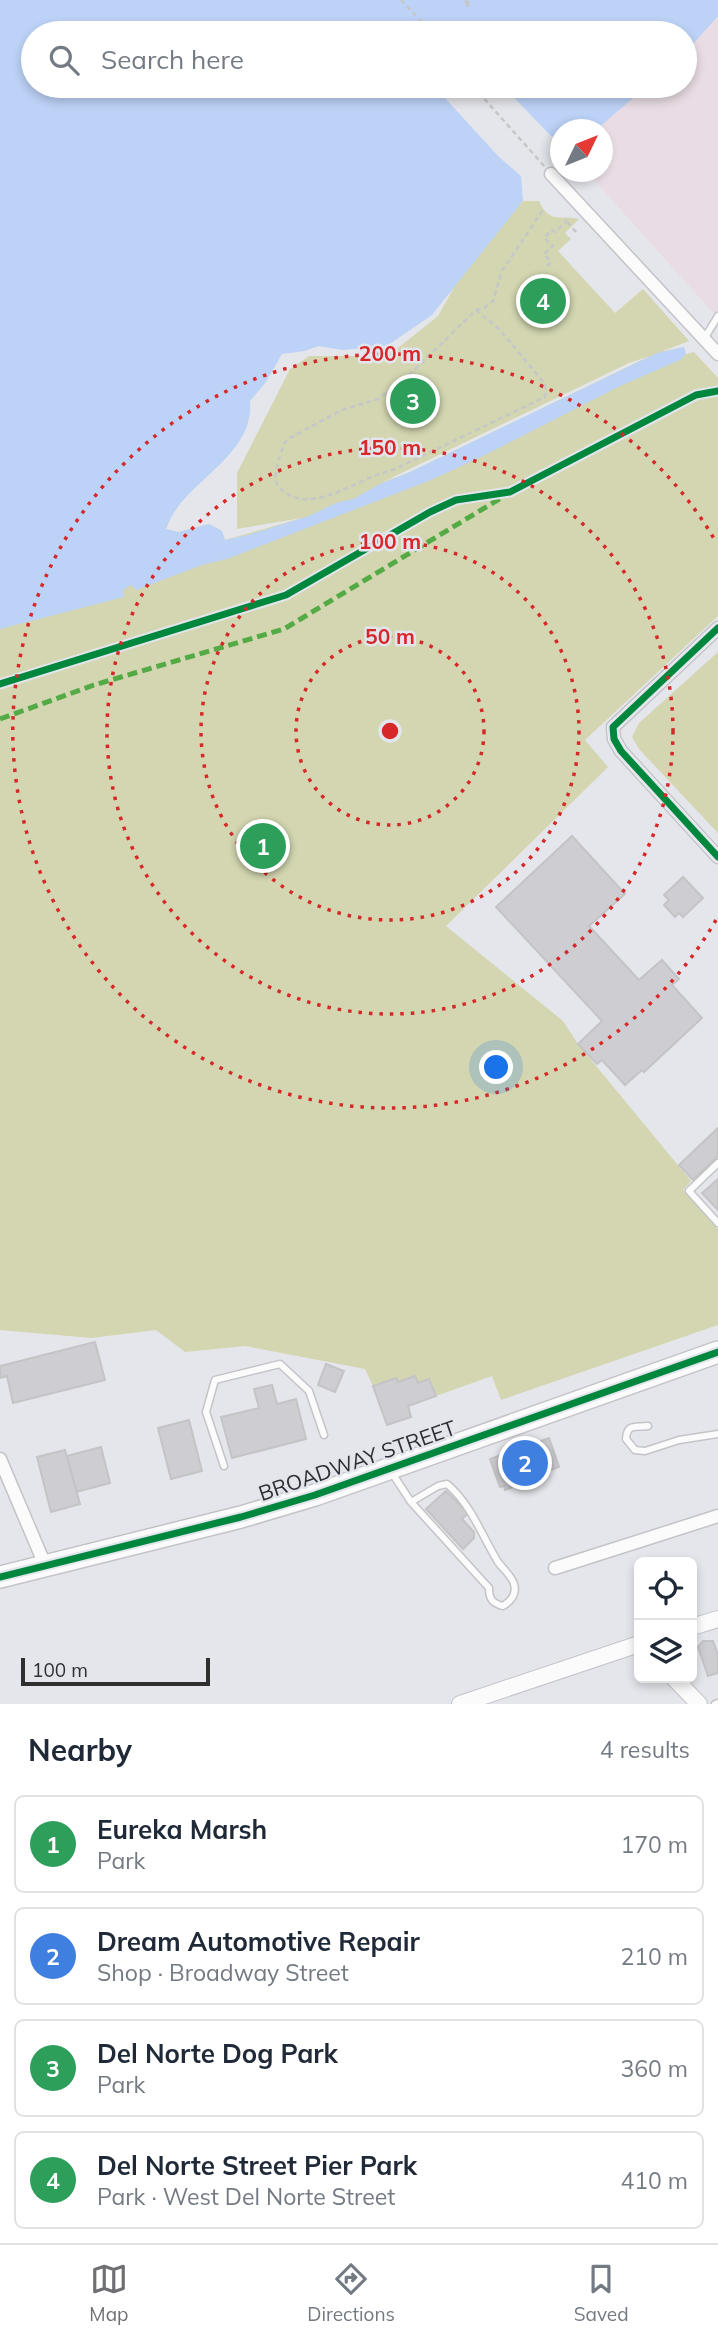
<!DOCTYPE html>
<html lang="en">
<head>
<meta charset="utf-8">
<style>
	body { margin:0; font-family:Mulish,sans-serif; background:#f6f6f7; color:#1f2937 }
	.controls { position:absolute; right:21px; bottom:21px; display:grid; overflow:hidden; border-radius:10px; box-shadow:0 4px 10px #0003 }
	.controls button { width:63px; height:63px; display:grid; place-items:center; padding:0; border:0; border-bottom:2px solid #e0e1e3; background:#fff; color:#1f2937; font:35px sans-serif }
	.compass { position:absolute; left:550px; top:119px; width:63px; height:63px; border-radius:50%; background:#fff; box-shadow:0 4px 10px #0003; rotate:47deg }
	.scale { position:absolute; left:21px; bottom:18px; width:189px; box-sizing:border-box; padding-left:7px; border:4px solid #2f2f32; border-top:0; font-size:19px; line-height:24px; white-space:nowrap; color:#2f2f32; -webkit-text-stroke:5px #e3e5ed; paint-order:stroke }
	.you { position:absolute; left:497px; top:1068px; width:24px; height:24px; margin:-18px; border:5px solid #fff; border-radius:50%; background:#1a73e8; box-shadow:0 0 0 10px #1a73e833 }
	.badge { display:grid; place-items:center; width:46px; height:46px; border-radius:50%; background:#6f6f73; color:#fff; font-size:23px; font-weight:700 }
	.pin { position:absolute; translate:-50% -50%; border:4px solid #fff; box-shadow:0 2px 7px #0006 }
	.list { margin:0; padding:0; list-style:none }
	h2 { display:flex; justify-content:space-between; align-items:center; height:91px; margin:0; padding:0 28px; font-size:30px }
	h2 small { font-size:23px; font-weight:400; color:#747a83 }
	.list li { display:grid; grid-template-columns:46px 1fr auto; gap:21px; align-items:center; box-sizing:border-box; height:98px; margin:0 14px 14px; padding:0 14px; border:2px solid #e0e1e3; border-radius:10px }
	.list b { display:block; font-size:26px; white-space:nowrap }
	.list p { margin:0; font-size:23px; white-space:nowrap; color:#747a83 }
	.list em { font-size:23px; font-style:normal; color:#747a83 }
	.icon { flex:none; width:38px; height:38px; fill:none; stroke:currentColor; stroke-width:2; stroke-linecap:round; stroke-linejoin:round }
	.map { position:relative; flex:none; width:718px; height:1704px; overflow:hidden }
	.search { position:absolute; background:#fff; box-shadow:0 4px 10px #0003; left:21px; right:21px; top:21px; height:77px; display:flex; align-items:center; gap:18px; box-sizing:border-box; padding:0 24px; border-radius:38px; color:#747a83; font-size:26px }
	.sheet { height:539px; background:#fff }
	nav { display:flex; justify-content:space-around; align-items:center; box-sizing:border-box; height:98px; border-top:2px solid #e0e1e3; background:#fff; font-size:19px; color:#747a83 }
	nav a { display:grid; justify-items:center; gap:4px }
	nav .on { color:#6f6f73 }
	.map>svg:first-child { display:block }
</style>
</head>
<body>
<div class="map">
<svg width="718" height="1704" viewBox="0 0 718 1704">
	<rect width="100%" height="100%" fill="#e5e6eb"/>
	<polygon fill="#e9dce4" points="718,16 718,318 587,172 602,172 602,130 597,129 647,86 685,86 685,53"/>
	<g fill="#d3d6b0" fill-rule="evenodd">
		<path d="M0,146l518,61 5,-6h16c11,24 21,13 40,18l-14,14 6,6 -13,12 57,62 28,-24 46,52 -28,11 23,-5 2,7 8,-2 24,26v238l-133,124 23,27 -162,159 117,95 15,23 113,137 -8,9 35,39v96l-217,75 -9,-24 -56,20 -7,-17 -11,4 -3,-7 -17,6 -2,-4 -23,8 -8,-17 -120,-23 -60,6 -29,-22 -65,8 -91,-8zM453,289l-15,27 -50,40h-79l-19,13 -53,104v56l65,-11 -77,22 -3,-9 -13,-7 -31,8 -12,-3 7,-17 116,-179 68,16 24,1zM650,356l-242,117 -25,9 246,-119z"/>
		<polygon points="718,652 718,833 639,749 632,737 639,723"/>
	</g>
	<g fill="#bcd2f6">
		<path d="M0,0h718v16l-33,37v-20h-652v53h419l74,91 -3,24 -91,114 -51,35 -13,-2 -26,2 -23,-4 -14,5 -23,3 -16,28 -16,19c5,57 -68,80 -84,128l12,3 31,-8 13,7 3,9 23,-5 61,-19 27,-13 17,-4 27,-15 28,-11 249,-120 27,-6 2,7 -6,6 -60,26 -139,71 -50,23 -204,79 -25,6 -66,25 -5,-5 -8,5 1,7 -124,32z"/>
		<polygon points="496,86 647,86 597,129 560,130 560,148"/>
	</g>
	<g fill="#e5e6eb">
		<polygon points="434,86 457,86 520,155 529,176 526,201 523,201 521,176 499,157"/>
		<polygon points="492,86 503,86 551,136 560,141 560,151 531,129"/>
	</g>
	<g fill="#ceced2" stroke="#c4c4c7" stroke-width="2">
		<polygon points="572,836 625,894 589,926 639,980 662,960 679,979 672,985 702,1018 644,1072 642,1070 625,1085 602,1060 597,1064 578,1044 602,1021 496,907"/>
		<polygon points="683,877 703,898 683,917 679,913 675,917 664,905 669,900 664,895"/>
		<polygon points="718,1128 718,1156 693,1180 679,1165"/>
		<polygon points="718,1179 718,1210 702,1193"/>
		<polygon points="95,1342 105,1380 13,1403 7,1376 0,1378 0,1366"/>
		<polygon points="326,1364 344,1371 335,1392 318,1385"/>
		<polygon points="415,1376 418,1383 429,1379 436,1396 408,1406 411,1417 387,1425 373,1386 396,1378 398,1382"/>
		<polygon points="272,1385 277,1404 296,1399 306,1439 232,1458 221,1417 259,1408 254,1389"/>
		<polygon points="189,1420 202,1471 171,1479 158,1428"/>
		<polygon points="549,1438 559,1467 518,1481 519,1485 505,1490 504,1486 500,1487 490,1459"/>
		<polygon points="101,1447 110,1483 76,1492 67,1456"/>
		<polygon points="65,1450 80,1504 51,1512 37,1457"/>
		<polygon points="446,1491 468,1513 462,1519 474,1532 474,1538 463,1549 426,1509"/>
		<polygon points="703,1641 713,1641 718,1655 718,1673 708,1676 698,1647"/>
	</g>
	<g fill="none" stroke-linecap="round" stroke-linejoin="round">
		<g stroke="#c4c4c8" stroke-width="9">
			<g id="service">
				<polyline points="704,339 718,316"/>
				<polyline points="718,1163 689,1191 718,1223"/>
				<path d="M648,1426c-12,2 -21,-3 -22,13l9,11 10,1 34,-11 39,-6"/>
				<polyline points="224,1466 206,1412 215,1380 280,1364 309,1391 324,1435"/>
				<path d="M392,1473l19,29 78,86c0,11 3,15 14,18 8,-5 14,-12 11,-22 -2,-8 -12,-16 -16,-22 -16,-26 -27,-58 -51,-78l-9,2 -27,16"/>
				<polyline points="715,1704 718,1703"/>
			</g>
		</g>
		<g stroke="#c4c4c8" stroke-width="15">
			<g id="minor">
				<polyline points="551,174 718,354"/>
				<polyline points="718,628 613,727 614,739 621,751 718,857"/>
				<polyline points="0,1459 45,1565"/>
				<polyline points="555,1568 718,1516"/>
			</g>
		</g>
		<g stroke="#c4c4c8" stroke-width="18">
			<g id="tertiary">
				<polyline points="692,1627 718,1619"/>
				<polyline points="674,1678 699,1704"/>
				<polyline points="460,1704 639,1644"/>
			</g>
		</g>
		<g stroke="#c4c4c8" stroke-width="24">
			<polyline id="trunk" points="0,1577 241,1517 315,1495 718,1352"/>
		</g>
		<g stroke="#c6c7c8" stroke-width="2.5" stroke-dasharray="5 3.5" stroke-linecap="butt">
			<polyline points="401,0 432,33"/>
			<polyline points="465,1 472,4"/>
			<polyline points="465,4 471,7"/>
			<polyline points="473,86 545,167"/>
			<polyline points="567,222 577,233"/>
			<polyline points="547,266 551,262 544,254 553,246 544,238 552,230 555,232 566,222 566,218"/>
			<path d="M476,310l23,19 46,55v13l-152,73c-30,5 -77,44 -107,23 -5,-3 -9,-7 -10,-12 -2,-11 5,-27 8,-37l4,-5 54,-29 36,-11 29,-22 69,-67 8,-2 9,-7 9,-30 41,-61"/>
		</g>
		<use href="#service" stroke="#fbfbfc" stroke-width="6"/>
		<use href="#minor" stroke="#fbfbfc" stroke-width="12"/>
		<use href="#tertiary" stroke="#fbfbfc" stroke-width="16"/>
		<use href="#trunk" stroke="#fbfbfc" stroke-width="21"/>
		<polyline stroke="#54ab45" stroke-width="5" stroke-dasharray="10 5" stroke-linecap="butt" points="0,719 94,685 284,629 501,498"/>
		<g stroke="#e3e5ed" stroke-width="11">
			<g id="cycleway">
				<polyline points="718,628 613,727 614,739 621,751 718,857"/>
				<polyline points="0,684 286,595 430,512 456,500 510,492 696,395 718,391"/>
				<polyline points="0,1577 241,1517 315,1495 718,1352"/>
			</g>
		</g>
		<use href="#cycleway" stroke="#00873e" stroke-width="7"/>
	</g>
	<g fill="none" stroke="#d62828" stroke-width="3.5" stroke-dasharray="3.5 7">
		<circle cx="390" cy="731" r="94"/>
		<circle cx="390" cy="731" r="189"/>
		<circle cx="390" cy="731" r="283"/>
		<path d="M716 920A377 377 0 1 1 716 542"/>
	</g>
	<g text-anchor="middle" dominant-baseline="central" stroke-width="5" stroke-linejoin="round" paint-order="stroke">
		<g font-size="21" fill="#2f2f32" stroke="#e3e5ed">
			<text transform="translate(357 1460) rotate(-19)">BROADWAY STREET</text>
		</g>
	</g>
	<circle cx="390" cy="731" r="10" fill="#d62828" stroke="#e3e5ed" stroke-width="3.5"/>
	<g font-size="21" text-anchor="middle" font-weight="bold" fill="#d62828" stroke="#e3e5ed" stroke-width="5" stroke-linejoin="round" paint-order="stroke">
		<text x="390" y="361">200 m</text>
		<text x="390" y="455">150 m</text>
		<text x="390" y="549">100 m</text>
		<text x="390" y="644">50 m</text>
	</g>
</svg>
<div class="controls">
<button><svg class="icon" aria-label="locate" viewBox="0 0 24 24"><circle cx="12" cy="12" r="6"/><path d="M12 2v4M12 18v4M2 12h4M18 12h4"/></svg></button>
<button><svg class="icon" aria-label="layers" viewBox="0 0 24 24"><path d="M12 4l9 5-9 5-9-5zM3 14l9 5 9-5"/></svg></button>
</div>
<svg class="compass" viewBox="-18 -18 36 36"><path d="M0-13l5 13h-10z" fill="#e53935"/><path d="M0 13l5-13h-10z" fill="#747a83"/></svg>
<div class="scale">100 m</div>
<div class="you"></div>
<div class="pin badge" style="left:263px;top:846px;background:#2e9e5b">1</div>
<div class="pin badge" style="left:525px;top:1463px;background:#3f7fe0">2</div>
<div class="pin badge" style="left:413px;top:401px;background:#2e9e5b">3</div>
<div class="pin badge" style="left:543px;top:301px;background:#2e9e5b">4</div>
<div class="search"><svg class="icon" aria-label="search" viewBox="0 0 24 24"><circle cx="10" cy="10" r="6"/><path d="M15 15l6 6"/></svg>Search here</div>
</div>
<section class="sheet">
<h2>Nearby<small>4 results</small></h2>
<ul class="list">
<li><span class="badge" style="background:#2e9e5b">1</span><div><b>Eureka Marsh</b><p>Park</p></div><em>170 m</em></li>
<li><span class="badge" style="background:#3f7fe0">2</span><div><b>Dream Automotive Repair</b><p>Shop · Broadway Street</p></div><em>210 m</em></li>
<li><span class="badge" style="background:#2e9e5b">3</span><div><b>Del Norte Dog Park</b><p>Park</p></div><em>360 m</em></li>
<li><span class="badge" style="background:#2e9e5b">4</span><div><b>Del Norte Street Pier Park</b><p>Park · West Del Norte Street</p></div><em>410 m</em></li>
</ul>
</section>
<nav>
<a class="on"><svg class="icon" aria-label="map" viewBox="0 0 24 24"><path d="M3 6l6-2 6 2 6-2v14l-6 2-6-2-6 2zM9 4v14M15 6v14"/></svg>Map</a>
<a><svg class="icon" aria-label="directions" viewBox="0 0 24 24"><path d="M12 3l9 9-9 9-9-9zM9 14v-3h6M13 9l2 2-2 2"/></svg>Directions</a>
<a><svg class="icon" aria-label="saved" viewBox="0 0 24 24"><path d="M7 4h10v16l-5-4-5 4z"/></svg>Saved</a>
</nav>
</body>
</html>
